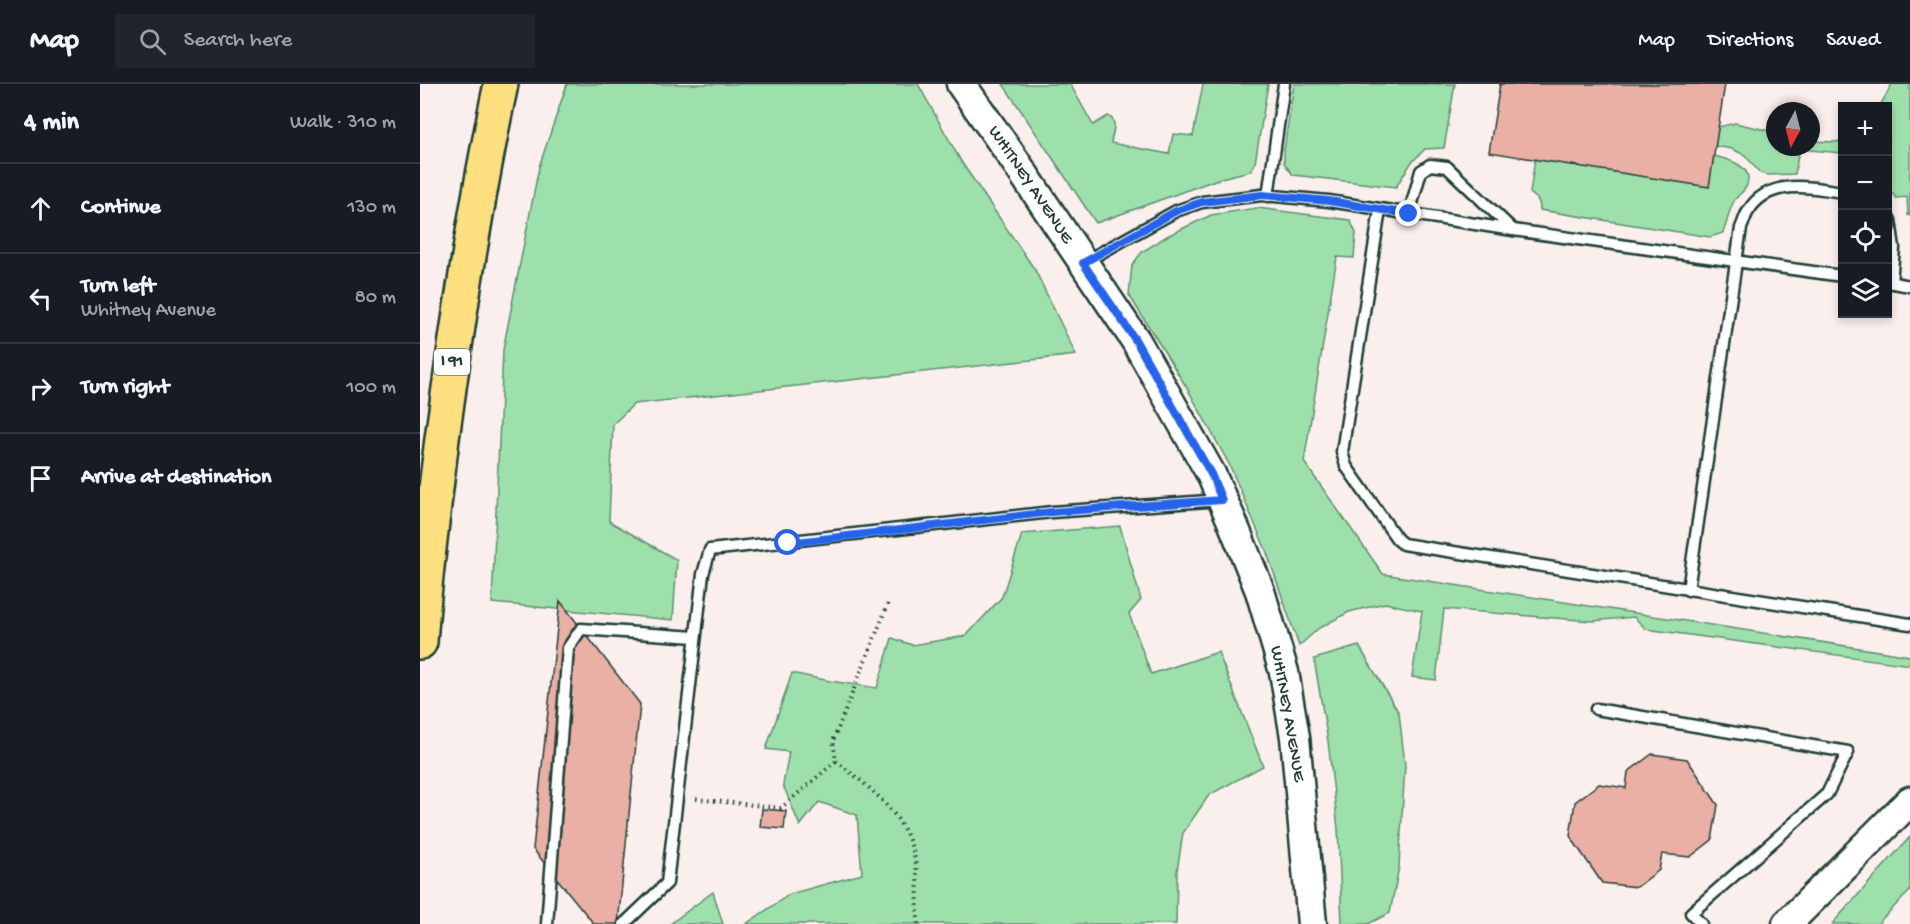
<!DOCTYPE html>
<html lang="en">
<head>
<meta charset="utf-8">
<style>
	body { margin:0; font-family:"Gochi Hand",sans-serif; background:#20242c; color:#f1f3f6 }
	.controls { position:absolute; right:18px; top:18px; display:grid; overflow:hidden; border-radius:0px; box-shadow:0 3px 9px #0003 }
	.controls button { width:54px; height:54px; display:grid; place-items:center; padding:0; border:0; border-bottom:2px solid #363941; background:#171b24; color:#f1f3f6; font:30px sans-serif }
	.compass { position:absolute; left:1346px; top:18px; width:54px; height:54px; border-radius:50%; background:#171b24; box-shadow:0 3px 9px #0003; rotate:187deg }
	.stop { position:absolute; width:18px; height:18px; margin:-14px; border:4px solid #2563eb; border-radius:50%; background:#fff }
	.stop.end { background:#2563eb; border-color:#fff; box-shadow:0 2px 6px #0008 }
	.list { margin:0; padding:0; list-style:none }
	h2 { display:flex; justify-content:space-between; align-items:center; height:78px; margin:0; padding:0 24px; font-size:26px }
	h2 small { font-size:20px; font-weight:400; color:#9ea1a6 }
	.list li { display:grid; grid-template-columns:39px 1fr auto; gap:18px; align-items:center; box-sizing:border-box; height:90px; padding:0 24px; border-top:2px solid #363941 }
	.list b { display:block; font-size:22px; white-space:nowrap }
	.list p { margin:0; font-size:20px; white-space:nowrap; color:#9ea1a6 }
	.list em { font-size:20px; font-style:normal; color:#9ea1a6 }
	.icon { flex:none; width:33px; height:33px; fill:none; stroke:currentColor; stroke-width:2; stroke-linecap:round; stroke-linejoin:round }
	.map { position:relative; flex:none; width:1490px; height:840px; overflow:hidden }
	header { display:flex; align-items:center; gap:36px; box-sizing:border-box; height:84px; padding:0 30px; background:#171b24; border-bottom:2px solid #363941 }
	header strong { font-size:28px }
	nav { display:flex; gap:33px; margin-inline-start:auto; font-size:21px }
	.search { width:420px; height:54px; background:#20242c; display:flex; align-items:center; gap:15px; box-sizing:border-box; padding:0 21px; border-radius:0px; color:#9ea1a6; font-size:22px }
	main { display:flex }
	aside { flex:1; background:#171b24 }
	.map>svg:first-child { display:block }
</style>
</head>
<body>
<header>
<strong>Map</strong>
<div class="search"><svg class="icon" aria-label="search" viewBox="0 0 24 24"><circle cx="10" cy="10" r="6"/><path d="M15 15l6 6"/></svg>Search here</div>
<nav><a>Map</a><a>Directions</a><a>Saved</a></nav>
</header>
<main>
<aside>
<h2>4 min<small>Walk · 310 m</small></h2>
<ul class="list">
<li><svg class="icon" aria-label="ahead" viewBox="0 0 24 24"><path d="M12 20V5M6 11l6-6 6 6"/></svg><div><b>Continue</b></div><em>130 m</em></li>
<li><svg class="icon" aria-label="left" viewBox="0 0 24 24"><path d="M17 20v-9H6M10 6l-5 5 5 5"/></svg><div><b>Turn left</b><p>Whitney Avenue</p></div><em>80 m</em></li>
<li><svg class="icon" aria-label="right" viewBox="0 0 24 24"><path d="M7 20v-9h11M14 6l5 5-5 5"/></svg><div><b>Turn right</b></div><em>100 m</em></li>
<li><svg class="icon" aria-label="arrive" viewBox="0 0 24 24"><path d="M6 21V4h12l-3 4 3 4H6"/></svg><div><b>Arrive at destination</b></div></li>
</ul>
</aside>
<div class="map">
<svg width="1490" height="840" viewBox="0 0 1490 840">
	<rect width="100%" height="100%" fill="#fbefed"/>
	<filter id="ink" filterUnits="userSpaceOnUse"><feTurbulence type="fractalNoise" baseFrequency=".0167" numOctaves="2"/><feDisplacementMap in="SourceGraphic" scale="12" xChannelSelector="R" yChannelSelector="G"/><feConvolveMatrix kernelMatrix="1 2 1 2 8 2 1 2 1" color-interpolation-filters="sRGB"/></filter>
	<g filter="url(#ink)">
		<g fill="#9ee0ab" stroke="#5e8e70" stroke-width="1.5">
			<polygon points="147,0 498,0 542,79 615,186 656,271 214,320 193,340 189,437 257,476 253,536 72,519 83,266 119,83"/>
			<path d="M583,0h67l23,41 15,-9c11,5 4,17 3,27l58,11 4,-20 20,2 10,-52h65l-13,79 -5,8 -29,7 -125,45z"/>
			<polygon points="874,0 1035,0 1024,64 1005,65 991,79 976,103 873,91 864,79 864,66"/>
			<polygon points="1472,0 1490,0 1490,132 1488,131 1487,113 1476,114 1468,104 1468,22 1460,22"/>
			<polygon points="1315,39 1346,46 1355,50 1355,63 1391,63 1391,57 1416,58 1422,56 1422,69 1379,65 1375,90 1346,91 1339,88 1325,71 1312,65 1295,62 1298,43"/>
			<path d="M1294,72c13,3 42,10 32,31 -3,5 -9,9 -12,14 -5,9 -7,22 -11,32l-13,4 -170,-27c0,-9 -3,-12 -10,-17l5,-34 173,28z"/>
			<polygon points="837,124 930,136 936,149 934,174 917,173 884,378 963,490 1490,572 1490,581 1226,545 1214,533 1172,537 1024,525 1016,596 992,593 1002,527 965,519 929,528 899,544 879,562 846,466 809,380 767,304 709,211 712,181 722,168 747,152 791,131"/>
			<polygon points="700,442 721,516 709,530 731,590 798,568 843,682 789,711 763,749 757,787 756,840 326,840 370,810 442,790 437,731 399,718 380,742 363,701 369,668 346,665 372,589 410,597 457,604 472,554 492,561 546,552 582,513 602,450"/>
			<polygon points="939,562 979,629 985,681 979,783 970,829 948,840 922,840 918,745 908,657 894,575"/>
			<polygon points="1490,753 1490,807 1457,840 1412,840"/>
			<polygon points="293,808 303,840 250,840"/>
		</g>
		<g fill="#eaafa5" stroke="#1f3d34" stroke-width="1.5">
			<polygon points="1080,0 1305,0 1289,103 1069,68"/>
			<polygon points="140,517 220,620 198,840 174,840 113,765"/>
			<polygon points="1232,670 1267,675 1298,721 1292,756 1270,773 1242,770 1239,786 1217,803 1182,799 1150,752 1155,718 1179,700 1206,704 1208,688"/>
			<polygon points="342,725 366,727 364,745 340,743"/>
		</g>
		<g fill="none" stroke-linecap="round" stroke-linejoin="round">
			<g stroke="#1f3d34" stroke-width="15">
				<g id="lane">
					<polyline points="848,112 864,0"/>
					<polyline points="960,126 922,368 926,382 977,455 983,460 1490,540"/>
					<polyline points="989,130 1001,87 1010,81 1027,83 1093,146"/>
					<polyline points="1468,133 1470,136 1474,164 1471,198"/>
					<polyline points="664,178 756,127 782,118 842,111 909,117 1093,146 1422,192"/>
					<polyline points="1468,198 1490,202"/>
					<path d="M1268,506l53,-362c3,-6 4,-13 8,-18 20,-32 63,-23 93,-18"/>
					<polyline points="1176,625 1428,668 1407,710 1271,829 1281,840"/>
					<polyline points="127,840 148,564 161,545 275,553"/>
					<polyline points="204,840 247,799 283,490 290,466 632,428 802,416"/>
				</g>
			</g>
			<g stroke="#1f3d34" stroke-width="33">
				<g id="secondary">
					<polyline points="541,0 591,71 716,257 791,390 811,435 840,507 864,588 875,653 892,840"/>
					<polyline points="1367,840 1490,717"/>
				</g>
			</g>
			<g stroke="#1f3d34" stroke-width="38">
				<path id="highway" d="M0,558c5,-68 14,-136 22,-203 16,-119 34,-238 59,-355"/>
			</g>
			<g stroke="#1f3d34" stroke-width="4" stroke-dasharray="1.5 4.5" stroke-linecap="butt">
				<path d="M468,520l-55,137 3,20c34,27 69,52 79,98 4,20 2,45 3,65"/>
				<polyline points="276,715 361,724 416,677"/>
			</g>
			<use href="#lane" stroke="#fff" stroke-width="10"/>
			<use href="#secondary" stroke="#fff" stroke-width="28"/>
			<use href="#highway" stroke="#fddf80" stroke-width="33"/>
		</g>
	</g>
	<g fill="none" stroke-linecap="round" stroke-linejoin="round" filter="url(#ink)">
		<polyline stroke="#2563eb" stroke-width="8" points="368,459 632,428 802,416 791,390 716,257 663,179 756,127 782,118 842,111 909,117 989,130"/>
	</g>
	<g text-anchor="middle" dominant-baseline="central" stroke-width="4.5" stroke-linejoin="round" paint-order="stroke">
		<rect fill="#fff" stroke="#627771" stroke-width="1.5" x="14" y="265" width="36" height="26" rx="4.5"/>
		<g font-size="16" font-weight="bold" fill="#1f3d34">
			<text x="32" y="278">I 91</text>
		</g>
		<g font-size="18" fill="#1f3d34" stroke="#fff">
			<text transform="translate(610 101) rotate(56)">WHITNEY AVENUE</text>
			<text transform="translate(867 630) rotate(80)">WHITNEY AVENUE</text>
		</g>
	</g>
</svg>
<div class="controls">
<button>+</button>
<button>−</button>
<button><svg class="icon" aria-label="locate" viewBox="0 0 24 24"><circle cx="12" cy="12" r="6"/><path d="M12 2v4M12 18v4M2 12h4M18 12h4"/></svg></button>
<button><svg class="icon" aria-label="layers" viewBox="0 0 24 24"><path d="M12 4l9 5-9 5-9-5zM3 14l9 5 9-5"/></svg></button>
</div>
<svg class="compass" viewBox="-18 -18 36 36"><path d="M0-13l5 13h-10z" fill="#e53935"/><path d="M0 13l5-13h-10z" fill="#9ea1a6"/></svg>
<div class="stop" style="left:368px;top:459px"></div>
<div class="stop end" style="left:989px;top:130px"></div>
</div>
</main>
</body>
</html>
